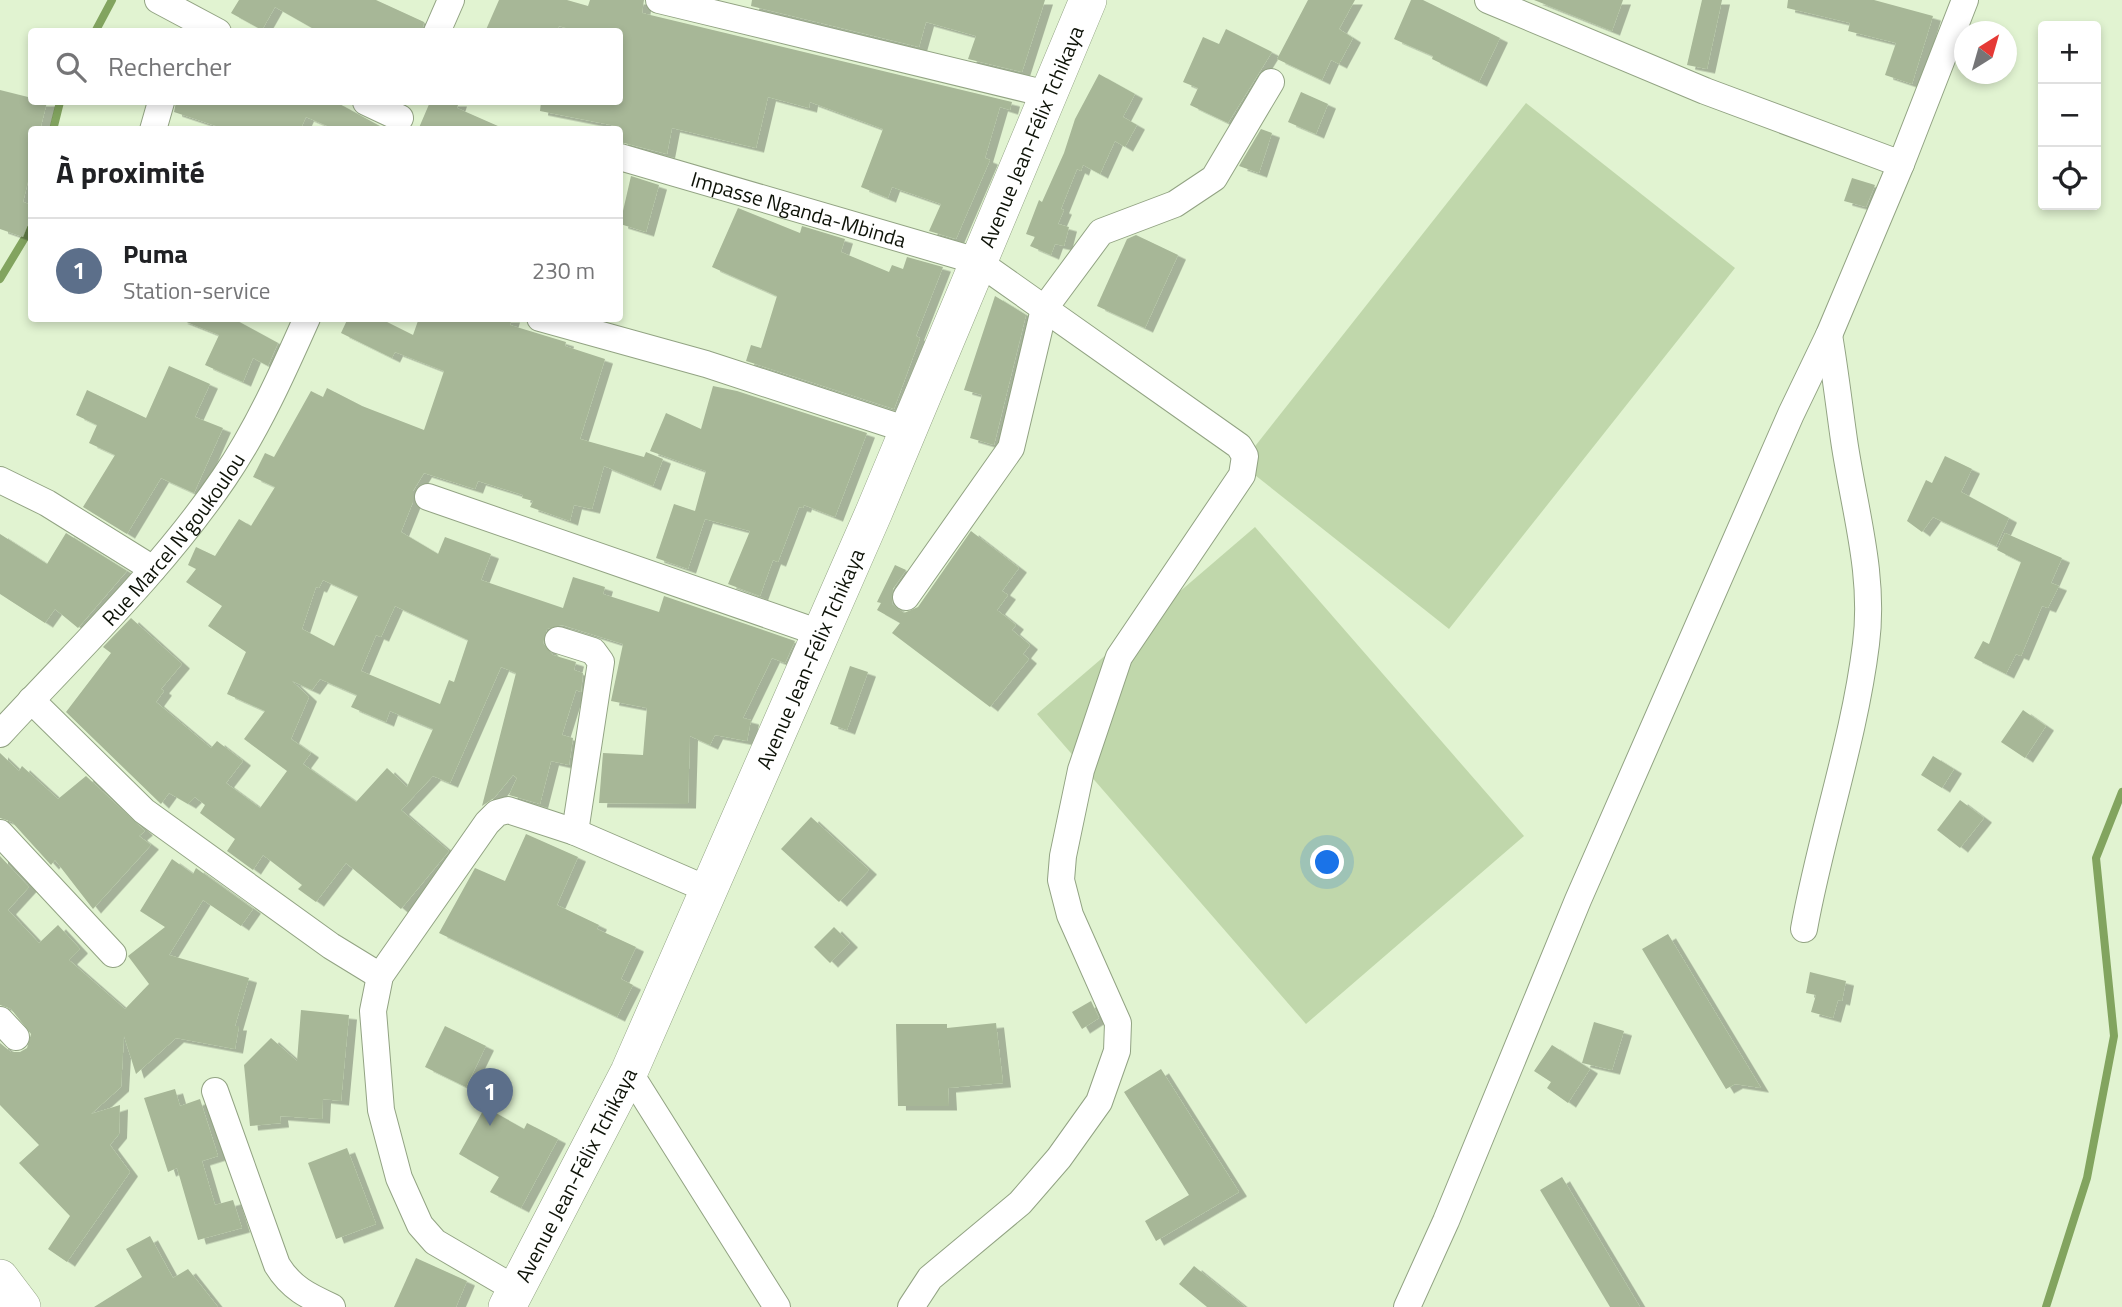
<!DOCTYPE html>
<html lang="fr">
<head>
<meta charset="utf-8">
<style>
	body { margin:0; font-family:"Titillium Web",sans-serif; background:#f2f2f2; color:#202124 }
	.controls { position:absolute; right:21px; top:21px; display:grid; overflow:hidden; border-radius:7px; box-shadow:0 4px 10px #0003 }
	.controls button { width:63px; height:63px; display:grid; place-items:center; padding:0; border:0; border-bottom:2px solid #e0e0e0; background:#fff; color:#202124; font:35px sans-serif }
	.compass { position:absolute; left:1954px; top:21px; width:63px; height:63px; border-radius:50%; background:#fff; box-shadow:0 4px 10px #0003; rotate:37deg }
	.you { position:absolute; left:1328px; top:863px; width:24px; height:24px; margin:-18px; border:5px solid #fff; border-radius:50%; background:#1a73e8; box-shadow:0 0 0 10px #1a73e833 }
	.badge { display:grid; place-items:center; width:46px; height:46px; border-radius:50%; background:#46661c; color:#fff; font-size:23px; font-weight:700 }
	.pin { position:absolute; translate:-50% -58px; filter:drop-shadow(0 2px 4px #0008) }
	.pin::after { content:''; position:absolute; top:37px; width:24px; height:21px; background:inherit; clip-path:polygon(0 0,100% 0,50% 100%) }
	.list { margin:0; padding:0; list-style:none }
	h2 { display:flex; justify-content:space-between; align-items:center; height:91px; margin:0; padding:0 28px; font-size:30px }
	h2 small { font-size:23px; font-weight:400; color:#757577 }
	.list li { display:grid; grid-template-columns:46px 1fr auto; gap:21px; align-items:center; box-sizing:border-box; height:105px; padding:0 28px; border-top:2px solid #e0e0e0 }
	.list b { display:block; font-size:26px; white-space:nowrap }
	.list p { margin:0; font-size:23px; white-space:nowrap; color:#757577 }
	.list em { font-size:23px; font-style:normal; color:#757577 }
	.icon { flex:none; width:38px; height:38px; fill:none; stroke:currentColor; stroke-width:2; stroke-linecap:round; stroke-linejoin:round }
	.map { position:relative; flex:none; width:2122px; height:1307px; overflow:hidden }
	.search { position:absolute; background:#fff; box-shadow:0 4px 10px #0003; left:28px; top:28px; width:595px; height:77px; display:flex; align-items:center; gap:18px; box-sizing:border-box; padding:0 24px; border-radius:7px; color:#757577; font-size:26px }
	.panel { position:absolute; background:#fff; box-shadow:0 4px 10px #0003; left:28px; top:126px; width:595px; height:196px; border-radius:7px }
	.map>svg:first-child { display:block }
</style>
</head>
<body>
<div class="map">
<svg width="2122" height="1307" viewBox="0 0 2122 1307">
	<defs>
		<filter id="shadow"><feDropShadow dx="8" dy="4.5" stdDeviation="0" flood-color="#0004"/></filter>
	</defs>
	<rect width="100%" height="100%" fill="#e1f3d1"/>
	<g fill="#c0d7ab">
		<polygon points="1526,103 1735,268 1449,629 1241,464"/>
		<polygon points="1255,527 1524,836 1306,1024 1037,714"/>
	</g>
	<g fill="none" stroke-linecap="round" stroke-linejoin="round">
		<g stroke="#82a45f" stroke-width="8">
			<polyline points="95,32 112,0"/>
			<polyline points="53,130 60,102"/>
			<polyline points="0,279 32,226"/>
			<polyline points="2046,1307 2087,1178 2114,1036 2096,858 2122,792"/>
		</g>
	</g>
	<g fill="#a7b797" fill-rule="evenodd" filter="url(#shadow)">
		<polygon points="239,0 376,0 424,22 422,32 319,32 275,7 262,30 231,13"/>
		<polygon points="499,0 567,0 588,6 590,0 644,0 642,13 1012,102 1010,110 1000,107 985,158 990,160 956,239 929,231 941,204 892,187 888,198 861,187 883,129 810,102 809,108 768,97 756,148 672,128 667,154 620,142 620,130 615,130 616,126 540,111 541,102 620,102 620,32 580,32 559,26 557,32 485,32"/>
		<polygon points="752,0 1045,0 1022,72 968,59 976,36 926,22 919,47 751,6"/>
		<polygon points="1308,0 1355,0 1339,29 1353,38 1339,64 1331,60 1322,80 1277,59"/>
		<polygon points="1411,0 1423,0 1500,38 1479,82 1432,59 1433,56 1394,39"/>
		<polygon points="1534,0 1623,0 1612,31"/>
		<polygon points="1702,0 1722,0 1707,69 1687,65"/>
		<polygon points="1788,0 1874,0 1933,16 1912,84 1885,75 1896,43 1848,31 1850,23 1787,8"/>
		<polygon points="1226,29 1272,52 1228,123 1190,105 1198,88 1183,82 1203,37 1219,44"/>
		<polygon points="1099,74 1135,94 1123,117 1137,125 1125,147 1115,141 1100,174 1083,165 1081,171 1077,169 1061,209 1064,210 1058,224 1069,227 1064,246 1055,244 1051,255 1030,246 1035,237 1026,234 1039,200 1042,202 1064,153 1075,119"/>
		<polygon points="0,90 32,98 32,102 47,102 40,130 32,130 32,165 23,202 32,205 32,214 23,237 0,229"/>
		<polygon points="1301,92 1328,104 1316,134 1288,122"/>
		<polygon points="176,102 336,102 387,130 337,130 306,117 300,130 228,130 174,112"/>
		<polygon points="430,102 459,102 457,108 507,130 418,130"/>
		<polygon points="1261,129 1272,133 1259,173 1239,166"/>
		<polygon points="631,176 659,185 646,232 620,224"/>
		<polygon points="1852,178 1875,185 1866,207 1844,201"/>
		<polygon points="738,208 800,233 802,226 845,239 841,252 889,272 892,265 903,269 907,257 943,267 916,336 920,338 894,409 746,361 751,345 761,348 777,296 712,267"/>
		<polygon points="1136,235 1178,255 1145,328 1097,306 1127,239"/>
		<polygon points="995,296 1026,315 994,445 970,438 982,395 964,390"/>
		<polygon points="232,318 278,343 268,366 253,358 243,382 205,365 219,335 179,319"/>
		<path d="M348,318h31l34,17 6,-17h93l-2,7 56,17 -1,4 40,13 -25,80 64,18 2,-5 17,7 -10,27 -49,-20 -12,43 -18,-4 -4,16 -40,-14 3,-6 -11,-3 1,-3 -45,-14 -3,8 -51,-16 -11,18v11l-12,30 37,22 7,-17 46,17 -10,26 82,28 10,-31 32,10 -2,7 56,18 5,-16 131,45 -10,22 -13,-5 -29,60 8,2 -4,21 -32,-6 -5,10 -20,-9 -2,68 -89,-1 4,-50 40,2 4,-47 -36,-7 12,-57 -61,-19 -15,4 -4,14 10,12 23,7 -2,8 9,3 -2,19 -5,-2 -14,45 11,3 -4,27 -18,-4 -11,43 -31,-9 8,-17 -4,-3 -19,23 -12,8 34,-133 -15,-6 -51,116 -17,-7 -32,34 48,41 -48,58 -55,-46 -30,39 -18,-13 4,-4 -39,-30 -10,15 -26,-19 8,-12 -35,-26 5,-8 -10,-8 -7,7 -19,-11 -8,11 -95,-92 45,-59 -8,-6 28,-29 51,46 -21,25 3,2 -8,11 55,46 6,-7 26,20 -17,22 34,25 27,-37 -43,-32 21,-28 -38,-17 19,-42 -38,-26 14,-20 -36,-24 10,-13 -8,-4 8,-18 19,9 24,-37 12,7 24,-39 -22,-10 12,-24 9,4 37,-66 12,6 4,-9 35,18 62,24 20,-59 -49,-19 -3,6 -51,-25zM323,580l35,16 -24,50 -32,-17 14,-42 3,1zM395,606l73,34 -14,42 -5,-2 -9,24 -79,-33 15,-36 5,2zM320,679l37,16 -6,12 35,15 4,-11 43,18 -26,58 -20,-19 -31,34 -53,-38 8,-11 -20,-14 18,-42 -17,-16 20,9z"/>
		<polygon points="169,366 210,384 195,417 223,428 194,493 161,478 127,534 83,507 115,455 89,443 97,425 76,415 87,390 146,418"/>
		<polygon points="713,386 737,391 867,433 835,517 804,505 803,508 799,507 778,562 773,560 760,596 728,584 750,531 705,519 688,569 656,558 674,504 695,511 706,471 650,451 666,413 701,429"/>
		<polygon points="1945,456 1972,469 1961,492 2009,518 1996,546 1933,517 1922,532 1907,521 1926,480 1932,483"/>
		<polygon points="971,531 1019,568 1002,591 1008,595 997,610 1016,625 1012,630 1030,645 1023,654 1029,659 990,707 892,633 900,623 877,610 881,603 877,602 895,565 906,570 893,589 892,604 904,613 918,607"/>
		<polygon points="66,533 127,571 78,628 55,609 45,623 0,594 0,534 47,564"/>
		<polygon points="2005,533 2062,558 2051,583 2059,586 2048,608 2042,606 2021,656 2016,654 2006,674 1974,658 1983,641 1989,644 2021,562 1997,550"/>
		<polygon points="850,666 868,672 847,730 830,724"/>
		<polygon points="2023,710 2046,726 2025,758 2001,742"/>
		<polygon points="0,753 19,771 22,766 58,799 86,776 145,831 139,836 151,845 93,909 55,860 51,865 12,822 0,818"/>
		<polygon points="1933,756 1954,769 1942,788 1921,775"/>
		<polygon points="1960,800 1984,818 1960,848 1937,830"/>
		<polygon points="811,817 869,870 839,902 781,849"/>
		<polygon points="526,834 578,857 557,905 599,925 597,929 636,947 621,979 633,985 617,1017 439,933 475,868 505,881"/>
		<polygon points="0,856 29,887 8,910 39,943 58,925 80,949 69,960 125,1009 149,984 128,956 165,927 140,911 172,859 193,874 196,868 253,909 241,926 203,900 169,955 249,978 235,1026 239,1026 235,1049 176,1038 136,1074 124,1036 121,1087 91,1114 120,1105 119,1134 110,1145 130,1172 67,1262 48,1249 70,1216 19,1163 39,1145 0,1105 0,1043 11,1052 20,1052 27,1048 31,1034 11,1009 0,1005"/>
		<polygon points="834,927 850,943 830,963 814,947"/>
		<polygon points="1668,934 1761,1088 1735,1084 1726,1089 1642,949"/>
		<polygon points="1810,972 1846,981 1842,1001 1838,1000 1833,1018 1811,1012 1816,995 1806,993"/>
		<polygon points="1091,1001 1099,1018 1082,1029 1072,1012"/>
		<polygon points="301,1010 349,1015 341,1101 323,1099 322,1119 280,1116 281,1123 250,1126 244,1065 271,1038 297,1061"/>
		<polygon points="1594,1022 1624,1031 1612,1070 1582,1063"/>
		<polygon points="996,1023 1003,1083 948,1088 949,1106 898,1106 896,1024 947,1024 947,1028"/>
		<polygon points="445,1026 486,1046 466,1087 425,1067"/>
		<polygon points="1552,1045 1590,1069 1568,1103 1547,1088 1551,1082 1534,1071"/>
		<polygon points="1161,1069 1239,1192 1156,1241 1145,1221 1189,1195 1124,1092"/>
		<polygon points="175,1089 180,1106 200,1099 218,1156 202,1161 215,1205 233,1200 242,1228 198,1240 177,1168 168,1172 144,1098"/>
		<polygon points="485,1107 524,1129 527,1123 558,1139 521,1208 490,1192 499,1177 459,1154"/>
		<polygon points="347,1148 376,1224 336,1239 308,1163"/>
		<polygon points="1562,1177 1640,1307 1610,1307 1540,1190"/>
		<polygon points="150,1236 173,1278 188,1269 218,1307 94,1307 142,1277 126,1249"/>
		<polygon points="416,1258 467,1281 456,1307 394,1307"/>
		<polygon points="1194,1266 1245,1307 1207,1307 1179,1284"/>
	</g>
	<g fill="none" stroke-linecap="round" stroke-linejoin="round">
		<g stroke="#92a383" stroke-width="28">
			<g id="street">
				<polyline points="158,0 218,32"/>
				<polyline points="659,0 1047,94"/>
				<polyline points="1488,0 1705,91 1901,164 1965,0"/>
				<polyline points="437,32 451,0"/>
				<polyline points="366,102 400,118"/>
				<polyline points="153,130 161,102"/>
				<path id="s1" d="M620,157l357,104 262,185 6,10 -3,19 -123,182 -38,113 -18,86 -2,24 9,35 48,108 -1,28 -18,51 -40,56 -39,45 -90,75 -19,29"/>
				<polyline points="540,318 706,364 908,430"/>
				<polyline points="0,480 47,503 153,569"/>
				<polyline points="428,497 820,633"/>
				<polyline points="906,597 1011,448 1044,309 1101,232 1175,204 1214,178 1271,82"/>
				<polyline points="558,640 593,651 601,662 575,832"/>
				<polyline points="31,700 144,811 331,946 380,976"/>
				<path id="s2" d="M0,734c76,-83 160,-162 224,-256 33,-48 59,-106 83,-160"/>
				<polyline points="0,833 113,954"/>
				<path d="M1804,929c17,-95 50,-188 62,-285 9,-70 -12,-135 -22,-204 -5,-35 -9,-70 -15,-105"/>
				<polyline points="0,1020 16,1037"/>
				<polyline points="629,1072 777,1307"/>
				<path d="M215,1091l62,174c14,23 31,31 55,42"/>
				<polyline points="517,1290 435,1242 420,1225 399,1178 381,1110 373,1011 380,976 487,823 497,813 508,810 575,832 709,890"/>
				<polyline points="1407,1307 1446,1221 1578,900 1791,414 1829,335 1901,164"/>
			</g>
		</g>
		<g stroke="#92a383" stroke-width="38">
			<g id="secondary">
				<polyline points="0,1278 22,1307"/>
				<path id="s3" d="M507,1307l122,-235 245,-560 214,-512"/>
			</g>
		</g>
		<use href="#street" stroke="#fff" stroke-width="26"/>
		<use href="#secondary" stroke="#fff" stroke-width="37"/>
	</g>
	<g text-anchor="middle" dominant-baseline="central" stroke-width="7" stroke-linejoin="round" paint-order="stroke">
		<g font-size="21" fill="#0e1308" stroke="#fff">
			<text stroke="none"><textPath href="#s3" startOffset="1283">Avenue Jean-Félix Tchikaya</textPath></text>
			<text stroke="none"><textPath href="#s1" startOffset="186">Impasse Nganda-Mbinda</textPath></text>
			<text stroke="none"><textPath href="#s2" startOffset="261">Rue Marcel N'goukoulou</textPath></text>
			<text stroke="none"><textPath href="#s3" startOffset="716">Avenue Jean-Félix Tchikaya</textPath></text>
			<text stroke="none"><textPath href="#s3" startOffset="149">Avenue Jean-Félix Tchikaya</textPath></text>
		</g>
	</g>
</svg>
<div class="controls">
<button>+</button>
<button>−</button>
<button><svg class="icon" aria-label="locate" viewBox="0 0 24 24"><circle cx="12" cy="12" r="6"/><path d="M12 2v4M12 18v4M2 12h4M18 12h4"/></svg></button>
</div>
<svg class="compass" viewBox="-18 -18 36 36"><path d="M0-13l5 13h-10z" fill="#e53935"/><path d="M0 13l5-13h-10z" fill="#757577"/></svg>
<div class="you"></div>
<div class="pin badge" style="left:490px;top:1126px;background:#5c6f8a">1</div>
<div class="search"><svg class="icon" aria-label="search" viewBox="0 0 24 24"><circle cx="10" cy="10" r="6"/><path d="M15 15l6 6"/></svg>Rechercher</div>
<section class="panel">
<h2>À proximité<small></small></h2>
<ul class="list">
<li><span class="badge" style="background:#5c6f8a">1</span><div><b>Puma</b><p>Station-service</p></div><em>230 m</em></li>
</ul>
</section>
</div>
</body>
</html>
